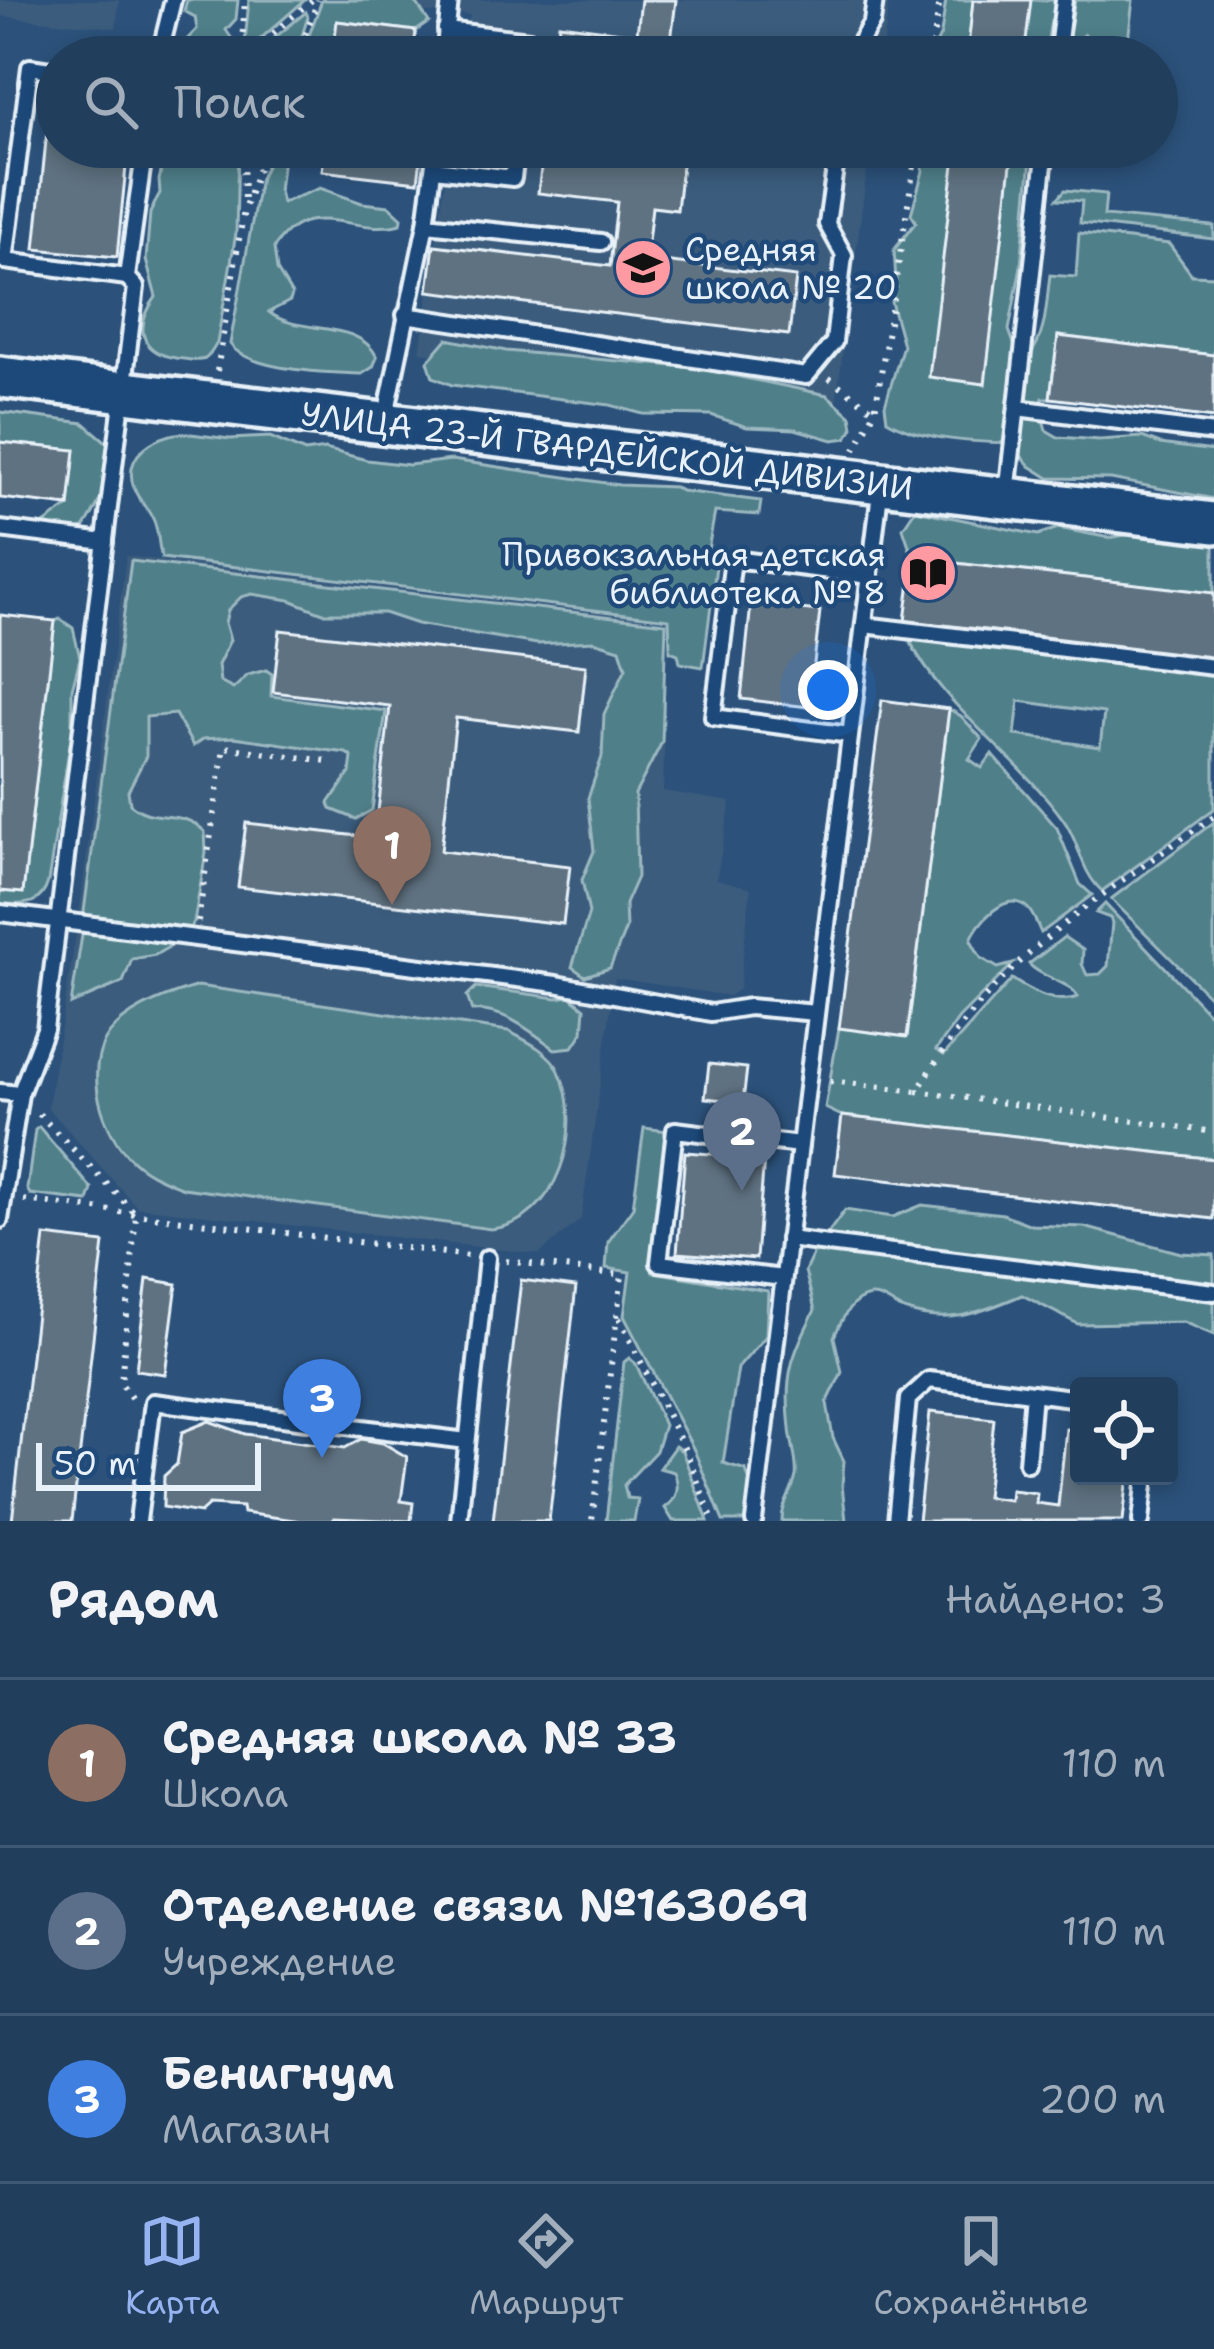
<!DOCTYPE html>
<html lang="ru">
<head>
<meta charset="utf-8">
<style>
	body { margin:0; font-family:"Shantell Sans",sans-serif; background:#2d4965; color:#f1f3f6 }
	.controls { position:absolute; right:36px; bottom:36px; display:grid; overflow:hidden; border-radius:12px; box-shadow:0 6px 18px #0003 }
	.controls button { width:108px; height:108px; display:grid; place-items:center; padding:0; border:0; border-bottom:3px solid #3e5772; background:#213e5c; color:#f1f3f6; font:60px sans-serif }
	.scale { position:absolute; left:36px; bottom:30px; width:225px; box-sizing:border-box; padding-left:12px; border:6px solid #e8f1f8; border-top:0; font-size:33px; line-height:42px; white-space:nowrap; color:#e8f1f8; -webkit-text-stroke:9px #1f4a7a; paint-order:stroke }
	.you { position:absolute; left:828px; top:690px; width:42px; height:42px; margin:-30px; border:9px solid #fff; border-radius:50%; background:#1a73e8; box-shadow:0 0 0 18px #1a73e833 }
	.badge { display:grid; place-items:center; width:78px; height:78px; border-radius:50%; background:#95b2f1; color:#fff; font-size:39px; font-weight:700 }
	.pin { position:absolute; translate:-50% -99px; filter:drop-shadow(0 3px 6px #0008) }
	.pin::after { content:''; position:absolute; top:63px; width:42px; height:36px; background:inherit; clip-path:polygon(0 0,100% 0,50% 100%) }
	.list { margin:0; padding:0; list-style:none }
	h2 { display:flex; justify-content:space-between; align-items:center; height:156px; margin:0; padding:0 48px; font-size:51px }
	h2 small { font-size:39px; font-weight:400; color:#a2aebb }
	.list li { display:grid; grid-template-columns:78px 1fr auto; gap:36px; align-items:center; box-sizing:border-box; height:168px; padding:0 48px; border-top:3px solid #3e5772 }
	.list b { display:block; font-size:45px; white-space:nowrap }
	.list p { margin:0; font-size:39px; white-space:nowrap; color:#a2aebb }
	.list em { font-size:39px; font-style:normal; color:#a2aebb }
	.icon { flex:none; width:66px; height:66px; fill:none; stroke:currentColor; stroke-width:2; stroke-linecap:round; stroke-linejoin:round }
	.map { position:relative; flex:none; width:1214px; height:1521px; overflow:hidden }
	.search { position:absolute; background:#213e5c; box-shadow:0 6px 18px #0003; left:36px; right:36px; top:36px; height:132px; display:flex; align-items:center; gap:30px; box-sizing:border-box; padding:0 42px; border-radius:66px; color:#a2aebb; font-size:45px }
	.sheet { height:660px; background:#213e5c }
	nav { display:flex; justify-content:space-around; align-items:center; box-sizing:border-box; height:168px; border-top:3px solid #3e5772; background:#213e5c; font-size:33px; color:#a2aebb }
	nav a { display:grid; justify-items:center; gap:6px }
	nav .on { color:#95b2f1 }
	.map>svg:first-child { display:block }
</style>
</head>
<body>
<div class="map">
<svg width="1214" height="1521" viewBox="0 0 1214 1521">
	<rect width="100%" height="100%" fill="#2c527b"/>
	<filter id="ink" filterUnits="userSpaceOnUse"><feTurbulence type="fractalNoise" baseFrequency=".00833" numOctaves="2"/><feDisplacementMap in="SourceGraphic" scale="24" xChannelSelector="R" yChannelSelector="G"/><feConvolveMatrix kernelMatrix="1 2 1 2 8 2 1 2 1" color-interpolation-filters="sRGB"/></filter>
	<g filter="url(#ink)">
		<g fill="#3b5c7d" fill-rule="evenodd">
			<polygon points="0,0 119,0 116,28 0,16"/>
			<polygon points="330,0 889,0 882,57 464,57 470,15 325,7"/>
			<polygon points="450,147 870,147 835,411 420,352"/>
			<path d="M126,556l541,65 -4,170 68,11 -15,77 35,9 -12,101 -10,7 -114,-18 -34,241 -42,35 -402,-47 -89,-99 30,-186zM132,561l534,63 -4,118 -27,52 3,73 -13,37 1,24 -6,11 -46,12 15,-38 -7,-33 12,-29 -6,-53 14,-41 2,-43 22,-46 -6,-19 -26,-8 -57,3 -120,-20 -33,-11h-61l-33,-13 -38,-6 -11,3 -13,13 -3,13 4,24 -11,18 -1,11 6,11 10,2 15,-14 22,21 116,15 -55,98 21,-44v-8l-6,-4 -40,-7h-34l-24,-8 -45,1 -22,-13 -7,-12 -28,3v39l-18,36 2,12 17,12 53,10 5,6 1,21 -12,69 -5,8 -105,-12zM83,930l95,11 -14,10 -32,8 -9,23 -45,19zM476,987l72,8 37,13 -4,30 -8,9 -18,2 -34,-25 -43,-14 -11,-14zM171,994l381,196 -26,27 -403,-66 -21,-47 49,-99z"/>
		</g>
		<g fill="#4f7f89" stroke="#9cb8c0" stroke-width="3" fill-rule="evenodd">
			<polygon points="187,0 238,0 236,19 226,30 236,45 232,57 170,57 197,29 195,17 184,11"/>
			<polygon points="249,0 305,0 250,48 245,42"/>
			<polygon points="322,0 414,0 429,22 416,31 338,21 352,48 350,57 301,57"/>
			<polygon points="946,0 1071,0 1067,9 1051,20 1045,57 930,57 941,34"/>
			<polygon points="1075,0 1133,0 1126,57 1110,57 1084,34 1071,57 1065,57"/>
			<polygon points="306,12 308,17 295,57 251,57"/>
			<path d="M167,147h71l-2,86 -19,110c-3,5 -7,13 -12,16 -5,2 -15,1 -21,0 -41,-3 -53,-28 -28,-62l-10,-37 4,-47 10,-20 -1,-13z"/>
			<path d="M917,147h115l-11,119 -12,64 8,22 12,4c18,-21 17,-53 21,-81l26,2 3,-44 90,11 23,31 22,1v79l-156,-19 -8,62h-7l-3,11 6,21 12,7 42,3 42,-3 18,7 54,7v48l-103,-20 -62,-1 -19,-12 -20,-23c-38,-1 -90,-3 -123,-23l-2,-15 18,-60 -12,-43 5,-22 -2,-30 22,-28 -5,-8 12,-43z"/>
			<path d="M273,152l10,5 -4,34 3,12 38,-15 42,15 27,3 13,12 -1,6c-47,13 -93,-30 -127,24l3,22 15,25 -2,6 -21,11c28,24 89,6 108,45l-4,10 -11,7c-31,-1 -114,-3 -132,-30l30,-166z"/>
			<polygon points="1065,190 1106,194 1104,216 1214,226 1214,239 1080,223 1082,201 1057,199"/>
			<polygon points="447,339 506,351 697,368 827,395 851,416 853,427 847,438 833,440 795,429 747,427 711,415 643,414 610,405 452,385 433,377 428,361"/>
			<path d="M0,412l84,11 26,22c4,29 -10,59 -26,83l-18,4 -25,-6 28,-20 6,-56 -75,-8z"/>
			<path d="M183,433l47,6 40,-2 35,15 20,-3 42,11 42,5 43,-5 167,25 56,2 6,4 80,10 -2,14 -44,-3 -9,48 10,6 -13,101 -23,-4 -2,-9 -8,-3 -1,-32 -507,-61c-4,-12 -3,-25 -8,-37 -5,-13 -16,-20 -20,-33 -12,-33 21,-53 49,-55z"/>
			<polygon points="915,510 1038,535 1058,528 1110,538 1165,527 1188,542 1214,545 1214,593 913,558 903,528"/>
			<path d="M131,561l535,62 -4,119 -27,52 2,83 -12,27 1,24 -16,40 -25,8 -13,-9 17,-54 -7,-33 12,-29 -6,-53 14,-41 2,-43 22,-46 -6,-19 -26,-8 -57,3 -120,-20 -33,-11h-61l-33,-13 -38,-6 -11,3 -13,13 -3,13 5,17 -12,25 2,17 13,7 15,-14 18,-5 6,4 -1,22 115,15 -14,99 -16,9 -25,-10 -2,-6 21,-30 2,-16 -6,-4 -112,-16 -31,2 -10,7 -18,-32 -29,3v39l-18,35 2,13c24,21 52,3 75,28l1,21 -12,69 -5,8 -106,-11z"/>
			<path d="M60,619l13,9 7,30 -8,31v42l-24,151c-7,26 -27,22 -48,22v-13l23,2 32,-272z"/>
			<path d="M908,637l306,39v133l-112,82c-22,-20 -22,-49 -39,-72 -46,-64 -122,-112 -155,-182zM1019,701l85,12 -4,34 -85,-12z"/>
			<path d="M949,709l12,7 21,23 -13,20 13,9 10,-14 65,74 23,56 12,11 -51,38c-4,-8 -8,-22 -16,-27 -20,-15 -48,17 -54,34l10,18 17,10 15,-4 -54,54 -23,32 8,5 68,-76c19,13 43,26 66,18 -8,-16 -36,-18 -49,-33l35,-27 19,13 -1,14 5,11 13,-1 8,-8 4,-43 -2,-5 -14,-5 9,-9 109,115v140l-372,-43 -17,-8 14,-80 68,8z"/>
			<polygon points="1214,822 1214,1001 1111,899"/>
			<polygon points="83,929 179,941 155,955 132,959 123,982 71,1004"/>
			<path d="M198,986l310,45c17,9 43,21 51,40 26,57 0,151 -68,158l-308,-41c-20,-8 -41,-16 -56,-33 -29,-31 -45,-96 -12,-128 21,-21 56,-33 83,-41z"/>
			<path d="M476,987l81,11 13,-2 15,12 -2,24 -10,15 -18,2c-25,-18 -51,-41 -83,-38l-5,-15z"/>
			<polygon points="39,1127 92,1189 88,1201 30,1194 27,1189 35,1130"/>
			<polygon points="644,1128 668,1131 653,1272 768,1291 766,1336 738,1368 723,1463 746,1470 755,1497 752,1521 723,1521 694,1450 624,1316 630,1272 606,1268 608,1242 633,1207"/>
			<path d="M922,1205l81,9 28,11 53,2 97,26 33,2v80l-31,-13 -105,2 -56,-29c-39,16 -73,32 -118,15 -11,-4 -21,-15 -34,-14 -20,3 -29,26 -36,41l8,35 -15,31 6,35 11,23 -2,24 4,36h-64c0,-18 11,-29 14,-45 2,-13 -5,-34 -6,-47 -6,-53 1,-73 25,-119l-10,-39 9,-19 31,-42 48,7z"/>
			<polygon points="629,1358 636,1364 664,1425 656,1451 624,1485 627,1498 638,1499 634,1521 606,1521 624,1362"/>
			<path d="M675,1446l7,5 26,70h-35l-8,-13c13,-10 15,-21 9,-36l-15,-4z"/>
		</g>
		<g fill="#5f7281" stroke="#e8f1f8" stroke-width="3">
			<polygon points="641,0 676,0 671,41 697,44 695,57 556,57 559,24 637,34"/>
			<polygon points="973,0 1031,0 1024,57 967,57"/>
			<polygon points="337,21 416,31 413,57 350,57 352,48 334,45"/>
			<polygon points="51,91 57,92 57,147 128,147 117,257 35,249"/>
			<polygon points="325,147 422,149 418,182 322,171"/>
			<polygon points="554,147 684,147 677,210 652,207 646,259 796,277 789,335 428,291 434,245 610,266 617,202 538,193 542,161 552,162"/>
			<polygon points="956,147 1013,147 985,384 929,377"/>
			<polygon points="1058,336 1214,355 1214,418 1050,398"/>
			<polygon points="0,442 75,450 69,506 0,498"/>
			<polygon points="913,558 1214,593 1214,658 905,621"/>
			<polygon points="751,604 820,611 809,707 741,699"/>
			<polygon points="0,615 55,621 23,893 0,891"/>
			<polygon points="280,630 586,666 579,732 456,718 441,851 570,866 563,924 238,887 246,823 375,838 390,706 273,692"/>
			<polygon points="882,700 949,709 907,1037 839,1028"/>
			<polygon points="709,1064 747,1068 743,1102 705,1098"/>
			<polygon points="842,1116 1214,1159 1214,1219 835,1174"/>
			<polygon points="685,1152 764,1158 756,1259 677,1253"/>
			<polygon points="45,1236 104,1243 72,1521 12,1521"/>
			<polygon points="147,1279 177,1284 165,1374 136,1370"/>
			<polygon points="521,1280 576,1287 549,1521 493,1521"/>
			<polygon points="930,1412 994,1419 986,1497 1010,1500 1011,1490 1037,1493 1036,1503 1058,1506 1066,1429 1079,1430 1079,1476 1128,1476 1123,1521 918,1521"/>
			<polygon points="209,1421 245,1434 345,1448 361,1439 383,1443 407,1457 401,1501 413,1503 411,1521 334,1518 333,1521 302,1521 243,1513 242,1507 209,1505 200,1513 163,1507 164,1476 177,1464 182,1432"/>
		</g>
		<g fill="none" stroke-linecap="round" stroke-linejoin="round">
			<g stroke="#e8f1f8" stroke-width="22">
				<g id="lane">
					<polyline points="446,30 529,40 527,57"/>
					<polyline points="159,57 173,0"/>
					<polyline points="444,57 450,0"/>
					<polyline points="851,57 872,22 875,0"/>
					<polyline points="1057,57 1064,0"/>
					<polyline points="57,71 30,67 5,261 127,277"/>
					<polyline points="434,169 513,178 517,147"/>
					<polyline points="426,224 601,242"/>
					<polyline points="405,315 806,376 834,342 844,255 827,224 838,147"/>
					<polyline points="1017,408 1214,433"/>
					<polyline points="385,420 426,224 436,147"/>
					<polyline points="1007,494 1046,147"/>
					<polyline points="0,529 105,542"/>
					<polyline points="864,625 1214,667"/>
					<polyline points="850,735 713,717 733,559 870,576"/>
					<polyline points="0,913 556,984 711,1013 749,1007 816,1013"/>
					<polyline points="0,1092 20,1094"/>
					<polyline points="0,1220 20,1094 45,1029 136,287 127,277 145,147"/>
					<polyline points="788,1239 1214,1292"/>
					<polyline points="783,1278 659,1263 675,1130 800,1145"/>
					<polyline points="1027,1463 1033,1393"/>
					<polyline points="138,1521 153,1402 467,1441"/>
					<polyline points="459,1521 487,1258"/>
					<polyline points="754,1521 881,484"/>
					<polyline points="896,1521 908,1399 929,1380 1079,1399"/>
					<polyline points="1141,1521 1146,1476"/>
				</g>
			</g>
			<g stroke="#e8f1f8" stroke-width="48">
				<polyline id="secondary" points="0,377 1214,523"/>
			</g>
			<g stroke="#e8f1f8" stroke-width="6" stroke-dasharray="3 9" stroke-linecap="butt">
				<polyline points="241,57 245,0"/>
				<polyline points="246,57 312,0"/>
				<polyline points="297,57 318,0"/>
				<polyline points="931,57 940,0"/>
				<polyline points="243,147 244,203"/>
				<polyline points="217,371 244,210 266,147"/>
				<polyline points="829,378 875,411"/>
				<polyline points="855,450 875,411 917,147"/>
				<polyline points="198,922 224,747 327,761"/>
				<path d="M830,1081l87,10c16,-23 30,-48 47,-69 66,-84 164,-145 250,-206"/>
				<polyline points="917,1091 1214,1132"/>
				<polyline points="39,1114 136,1214 121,1383 132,1399"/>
				<polyline points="24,1200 469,1256"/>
				<polyline points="506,1261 622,1275 592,1521"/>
				<polyline points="619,1318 688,1456 713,1521"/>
			</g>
			<use href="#lane" stroke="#1f4a7a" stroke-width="14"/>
			<use href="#secondary" stroke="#1f4a7a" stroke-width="39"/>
		</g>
	</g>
	<defs>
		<g id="school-disc" transform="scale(3)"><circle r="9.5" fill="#ff9aa2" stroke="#1f4a7a"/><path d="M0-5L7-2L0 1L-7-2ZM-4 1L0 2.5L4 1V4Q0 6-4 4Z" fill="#111"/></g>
		<g id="library-disc" transform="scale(3)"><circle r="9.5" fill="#ff9aa2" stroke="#1f4a7a"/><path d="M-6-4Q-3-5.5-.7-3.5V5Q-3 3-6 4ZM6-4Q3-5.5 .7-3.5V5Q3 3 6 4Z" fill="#111"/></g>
	</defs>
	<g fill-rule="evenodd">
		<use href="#school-disc" x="643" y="268"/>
		<use href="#library-disc" x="928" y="573"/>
	</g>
	<g text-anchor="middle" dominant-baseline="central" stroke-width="9" stroke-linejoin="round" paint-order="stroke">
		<g font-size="33" fill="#e8f1f8" stroke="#1f4a7a" text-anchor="start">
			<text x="685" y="249">Средняя<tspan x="685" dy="38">школа № 20</tspan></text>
			<text x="886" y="554" text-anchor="end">Привокзальная детская<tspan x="886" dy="38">библиотека № 8</tspan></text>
		</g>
		<g font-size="33" fill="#e8f1f8" stroke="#1f4a7a">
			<text transform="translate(607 451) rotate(7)">УЛИЦА 23-Й ГВАРДЕЙСКОЙ ДИВИЗИИ</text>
		</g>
	</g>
</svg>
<div class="controls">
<button><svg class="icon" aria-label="locate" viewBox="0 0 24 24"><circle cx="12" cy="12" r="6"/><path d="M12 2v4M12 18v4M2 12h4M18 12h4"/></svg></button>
</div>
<div class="scale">50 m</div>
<div class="you"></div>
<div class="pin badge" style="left:392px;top:905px;background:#8d6e63">1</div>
<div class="pin badge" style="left:742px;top:1191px;background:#5c6f8a">2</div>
<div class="pin badge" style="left:322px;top:1458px;background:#3f7fe0">3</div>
<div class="search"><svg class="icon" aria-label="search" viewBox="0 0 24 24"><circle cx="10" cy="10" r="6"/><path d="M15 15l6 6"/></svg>Поиск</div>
</div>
<section class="sheet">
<h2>Рядом<small>Найдено: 3</small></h2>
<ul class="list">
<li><span class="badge" style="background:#8d6e63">1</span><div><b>Средняя школа № 33</b><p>Школа</p></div><em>110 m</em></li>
<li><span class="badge" style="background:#5c6f8a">2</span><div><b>Отделение связи №163069</b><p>Учреждение</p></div><em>110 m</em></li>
<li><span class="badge" style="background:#3f7fe0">3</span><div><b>Бенигнум</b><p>Магазин</p></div><em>200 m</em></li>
</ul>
</section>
<nav>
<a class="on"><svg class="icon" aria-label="map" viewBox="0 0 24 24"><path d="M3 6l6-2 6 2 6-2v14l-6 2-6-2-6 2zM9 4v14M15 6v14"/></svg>Карта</a>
<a><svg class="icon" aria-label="directions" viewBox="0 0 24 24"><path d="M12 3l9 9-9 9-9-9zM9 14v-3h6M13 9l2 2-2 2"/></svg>Маршрут</a>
<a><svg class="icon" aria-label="saved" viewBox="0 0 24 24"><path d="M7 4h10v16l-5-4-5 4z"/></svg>Сохранённые</a>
</nav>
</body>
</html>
